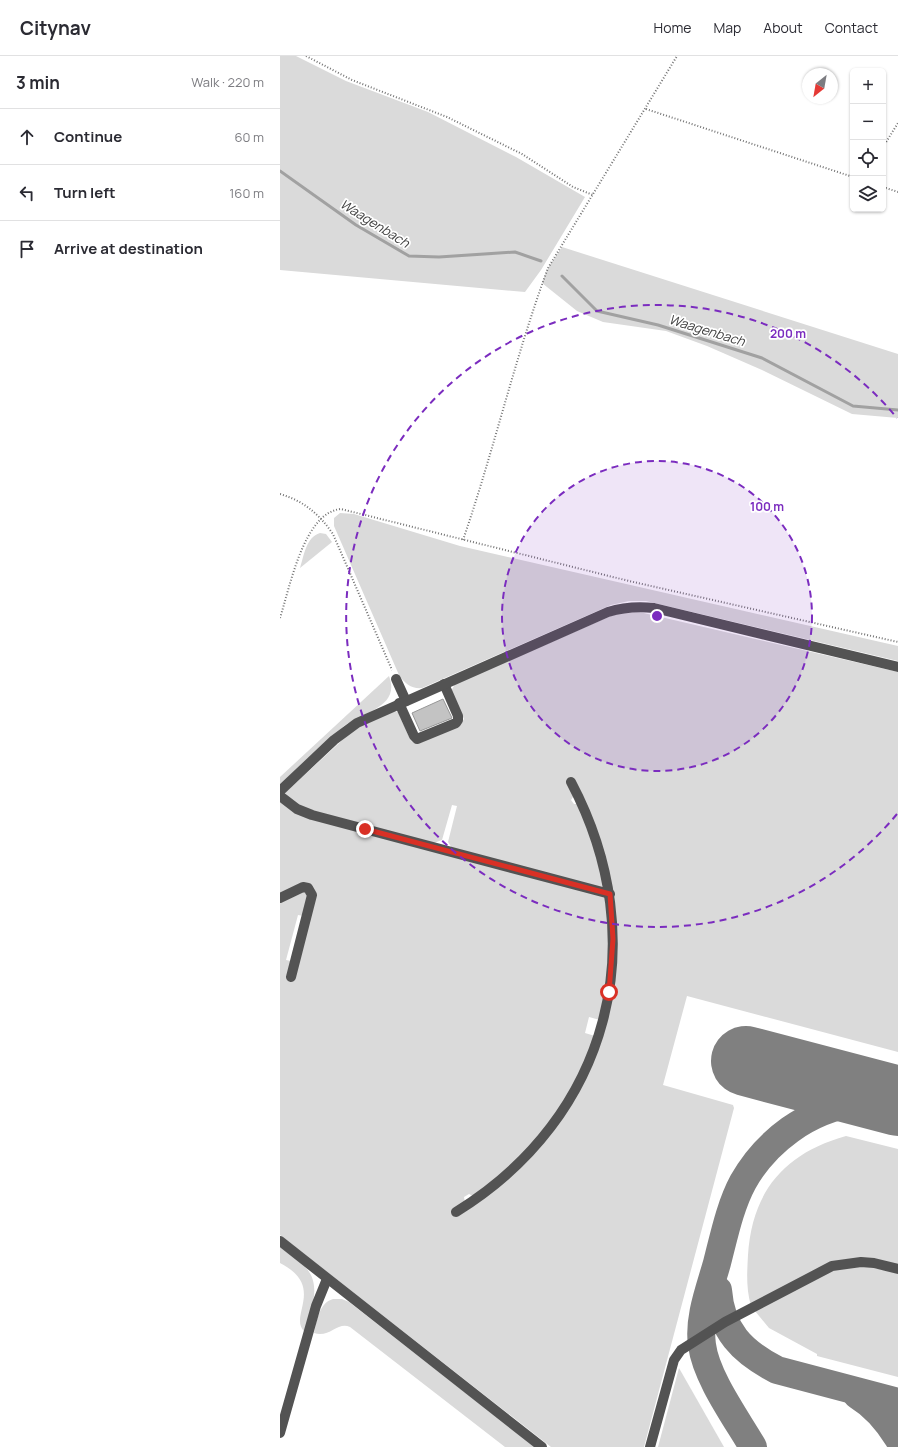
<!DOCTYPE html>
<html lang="en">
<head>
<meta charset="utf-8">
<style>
	body { margin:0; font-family:Manrope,sans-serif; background:#f2f2f3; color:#2b2b33 }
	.controls { position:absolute; right:12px; top:12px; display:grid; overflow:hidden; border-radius:6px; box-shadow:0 1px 3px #0004 }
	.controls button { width:36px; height:36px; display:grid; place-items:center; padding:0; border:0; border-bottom:1px solid #e1e1e2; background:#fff; color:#2b2b33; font:20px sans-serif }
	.compass { position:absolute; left:522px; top:12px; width:36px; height:36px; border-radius:50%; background:#fff; box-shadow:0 1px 3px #0004; rotate:211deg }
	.stop { position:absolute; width:12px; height:12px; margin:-9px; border:3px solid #d93025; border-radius:50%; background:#fff }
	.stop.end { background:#d93025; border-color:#fff; box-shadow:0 1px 4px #0008 }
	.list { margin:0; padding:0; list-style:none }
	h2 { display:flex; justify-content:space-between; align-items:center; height:52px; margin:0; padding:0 16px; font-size:17px }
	h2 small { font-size:13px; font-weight:400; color:#7c7c81 }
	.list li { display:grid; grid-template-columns:26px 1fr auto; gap:12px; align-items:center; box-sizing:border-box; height:56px; padding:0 16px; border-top:1px solid #e1e1e2 }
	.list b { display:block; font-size:15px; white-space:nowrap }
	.list em { font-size:13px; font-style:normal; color:#7c7c81 }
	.icon { flex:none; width:22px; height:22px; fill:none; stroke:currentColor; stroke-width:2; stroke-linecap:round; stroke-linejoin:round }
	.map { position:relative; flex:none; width:618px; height:1391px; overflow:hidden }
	header { display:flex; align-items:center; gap:24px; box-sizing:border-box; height:56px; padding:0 20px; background:#fff; border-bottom:1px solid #e1e1e2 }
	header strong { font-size:19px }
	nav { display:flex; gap:22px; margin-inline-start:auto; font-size:14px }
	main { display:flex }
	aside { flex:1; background:#fff }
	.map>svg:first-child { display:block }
</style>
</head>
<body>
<header>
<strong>Citynav</strong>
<nav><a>Home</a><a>Map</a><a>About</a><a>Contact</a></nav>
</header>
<main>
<aside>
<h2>3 min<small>Walk · 220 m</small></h2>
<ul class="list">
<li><svg class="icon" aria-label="ahead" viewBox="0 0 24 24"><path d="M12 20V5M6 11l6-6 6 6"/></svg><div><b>Continue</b></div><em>60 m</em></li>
<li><svg class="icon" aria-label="left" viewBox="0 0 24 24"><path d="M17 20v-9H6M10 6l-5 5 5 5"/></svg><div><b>Turn left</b></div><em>160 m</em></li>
<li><svg class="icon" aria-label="arrive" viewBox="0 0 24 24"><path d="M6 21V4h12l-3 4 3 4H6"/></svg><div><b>Arrive at destination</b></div></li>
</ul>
</aside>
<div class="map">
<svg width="618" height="1391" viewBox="0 0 618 1391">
	<rect width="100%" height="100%" fill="#fff"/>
	<g fill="#dadada">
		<polygon points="0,0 16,0 66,25 148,56 236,101 305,141 261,214 245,236 0,214"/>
		<polygon points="282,191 618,298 618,362 572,358 482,314 427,290 386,275 323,266 297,255 262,227 268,212"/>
		<path d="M60,457l14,1 106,32 438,100v15l-252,-60h-17l-18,4 -189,83c-10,1 -17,-4 -23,-13l-65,-149v-8z"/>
		<path d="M40,477l6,1 6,8 -32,26c4,-12 6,-31 20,-35z"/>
		<path d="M355,555l263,61v380l-211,-56 -24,89 70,20 1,3 -90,339h-93l-271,-212v-334l22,-12 5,1 2,4 -5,22 -6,-1 -12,45 5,1 -5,17 7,2 21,-83 -3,-8 -7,-4 -24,10v-93l26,14 296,79 6,5c8,39 1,81 -8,120l-11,-3 -4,16 10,3c-18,57 -67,131 -120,161l-6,-3 -5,3 1,6 -12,8 2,3c116,-70 183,-202 154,-338 -7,-34 -21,-65 -36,-96l-4,2 6,12 -4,6 3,4h3l5,3c12,25 19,54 25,81l-2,2 -151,-39 -6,-9 9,-36 -5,-1 -10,35 -11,4 -120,-32 -21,-11 -5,-8 65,-60 11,-7 33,-15 4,1 13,29 6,3 43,-19 4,-6 -13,-28 4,-7 156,-68 12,-4z"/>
		<path d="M109,620c12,31 -26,36 -45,50l-64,58v-7z"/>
		<path d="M566,1080l52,13v117l-41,-7 -106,47c-5,-18 -4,-33 -3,-51 4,-64 37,-102 98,-119z"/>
		<path d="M0,1191c9,7 20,14 27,22 15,18 3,44 -2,63 -18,-15 22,-45 -25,-69z"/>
		<polygon points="580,1209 618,1217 618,1321 537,1300 537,1298 489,1272 475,1255 555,1212"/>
		<path d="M53,1243h9l7,3 186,145h-30l-155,-120c-12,-6 -20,11 -36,6 3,-12 5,-30 19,-34z"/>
		<polygon points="399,1312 444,1391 378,1391"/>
	</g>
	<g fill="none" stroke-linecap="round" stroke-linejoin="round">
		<g stroke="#a1a1a1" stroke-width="3">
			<polyline points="0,115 76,169 129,200 159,201 235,196 261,205"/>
			<polyline points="282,220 317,255 378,269 482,302 573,350 618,354"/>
		</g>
		<g stroke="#808080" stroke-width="28">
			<path d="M438,1234c3,41 24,62 59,80l121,32"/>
			<path d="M577,1339c18,11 30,25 41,43"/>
			<path d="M473,1391c-17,-29 -47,-70 -51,-102 -4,-27 8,-57 15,-82 7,-27 13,-57 26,-81 23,-41 65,-72 112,-79 13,-2 28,-1 42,-2"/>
		</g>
		<polyline stroke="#808080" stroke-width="70" points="466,1005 618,1045"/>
	</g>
	<polygon fill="#c3c3c3" stroke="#979797" points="163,643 172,662 140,675 132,657"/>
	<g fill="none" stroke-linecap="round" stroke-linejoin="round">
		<g stroke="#757575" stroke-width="2" stroke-dasharray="1 2" stroke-linecap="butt">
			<polyline points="26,0 72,24 167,61 242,98 293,131 313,139"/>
			<polyline points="366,53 573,121"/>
			<polyline points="603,91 618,67"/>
			<polyline points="603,131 618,136"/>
			<path d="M0,438c24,7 39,20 53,40l59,136"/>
			<path d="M183,484c31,-90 52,-183 85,-272l129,-212"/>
			<path d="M0,562c10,-31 24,-106 61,-109l288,72 269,61"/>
		</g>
		<g stroke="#535353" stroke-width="10">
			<polyline points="116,623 126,645"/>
			<polyline points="119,647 134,680 137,683 176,667 178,664 178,660 164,628"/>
			<path d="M0,735l54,-51 23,-17 251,-111c16,-5 29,-6 46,-4l244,59"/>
			<polyline points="0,740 17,753 32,759 330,838"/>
			<polyline points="0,842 23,831 28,832 32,839 11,921"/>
			<path d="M176,1156c154,-95 199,-271 115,-430"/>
			<polyline points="0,1185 262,1391"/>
			<polyline points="0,1377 36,1250 47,1223"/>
			<polyline points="370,1391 394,1304 401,1294 445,1266 552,1210 581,1206 594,1207 618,1213"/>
		</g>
	</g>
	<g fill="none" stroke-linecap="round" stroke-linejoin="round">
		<polyline stroke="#d93025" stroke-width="5" points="85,773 330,838 333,883 329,936"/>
	</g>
	<circle cx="377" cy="560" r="155" fill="#7b2cbf" fill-opacity=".12"/>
	<g fill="none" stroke="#7b2cbf" stroke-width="2" stroke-dasharray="7 5">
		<circle cx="377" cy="560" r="155"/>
		<path d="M617 758A311 311 0 1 1 617 362"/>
	</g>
	<g text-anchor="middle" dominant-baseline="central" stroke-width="3.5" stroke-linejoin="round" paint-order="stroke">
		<g font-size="13" font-style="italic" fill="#424242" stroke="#fff">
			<text transform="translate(95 167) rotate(32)">Waagenbach</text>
			<text transform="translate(427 274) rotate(17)">Waagenbach</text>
		</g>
	</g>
	<circle cx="377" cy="560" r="6" fill="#7b2cbf" stroke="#fff" stroke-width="2"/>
	<g font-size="12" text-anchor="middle" font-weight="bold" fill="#7b2cbf" stroke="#fff" stroke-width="3.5" stroke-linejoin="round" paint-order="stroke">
		<text x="508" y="282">200 m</text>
		<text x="487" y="455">100 m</text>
	</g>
</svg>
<div class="controls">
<button>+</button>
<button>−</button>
<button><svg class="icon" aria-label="locate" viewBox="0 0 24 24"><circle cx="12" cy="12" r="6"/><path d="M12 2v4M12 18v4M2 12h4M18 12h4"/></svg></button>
<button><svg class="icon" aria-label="layers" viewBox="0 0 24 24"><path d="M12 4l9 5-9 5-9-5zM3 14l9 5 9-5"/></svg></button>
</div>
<svg class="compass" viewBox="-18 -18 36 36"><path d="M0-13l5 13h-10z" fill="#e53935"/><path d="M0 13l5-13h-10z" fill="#7c7c81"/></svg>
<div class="stop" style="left:329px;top:936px"></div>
<div class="stop end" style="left:85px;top:773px"></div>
</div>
</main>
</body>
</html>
